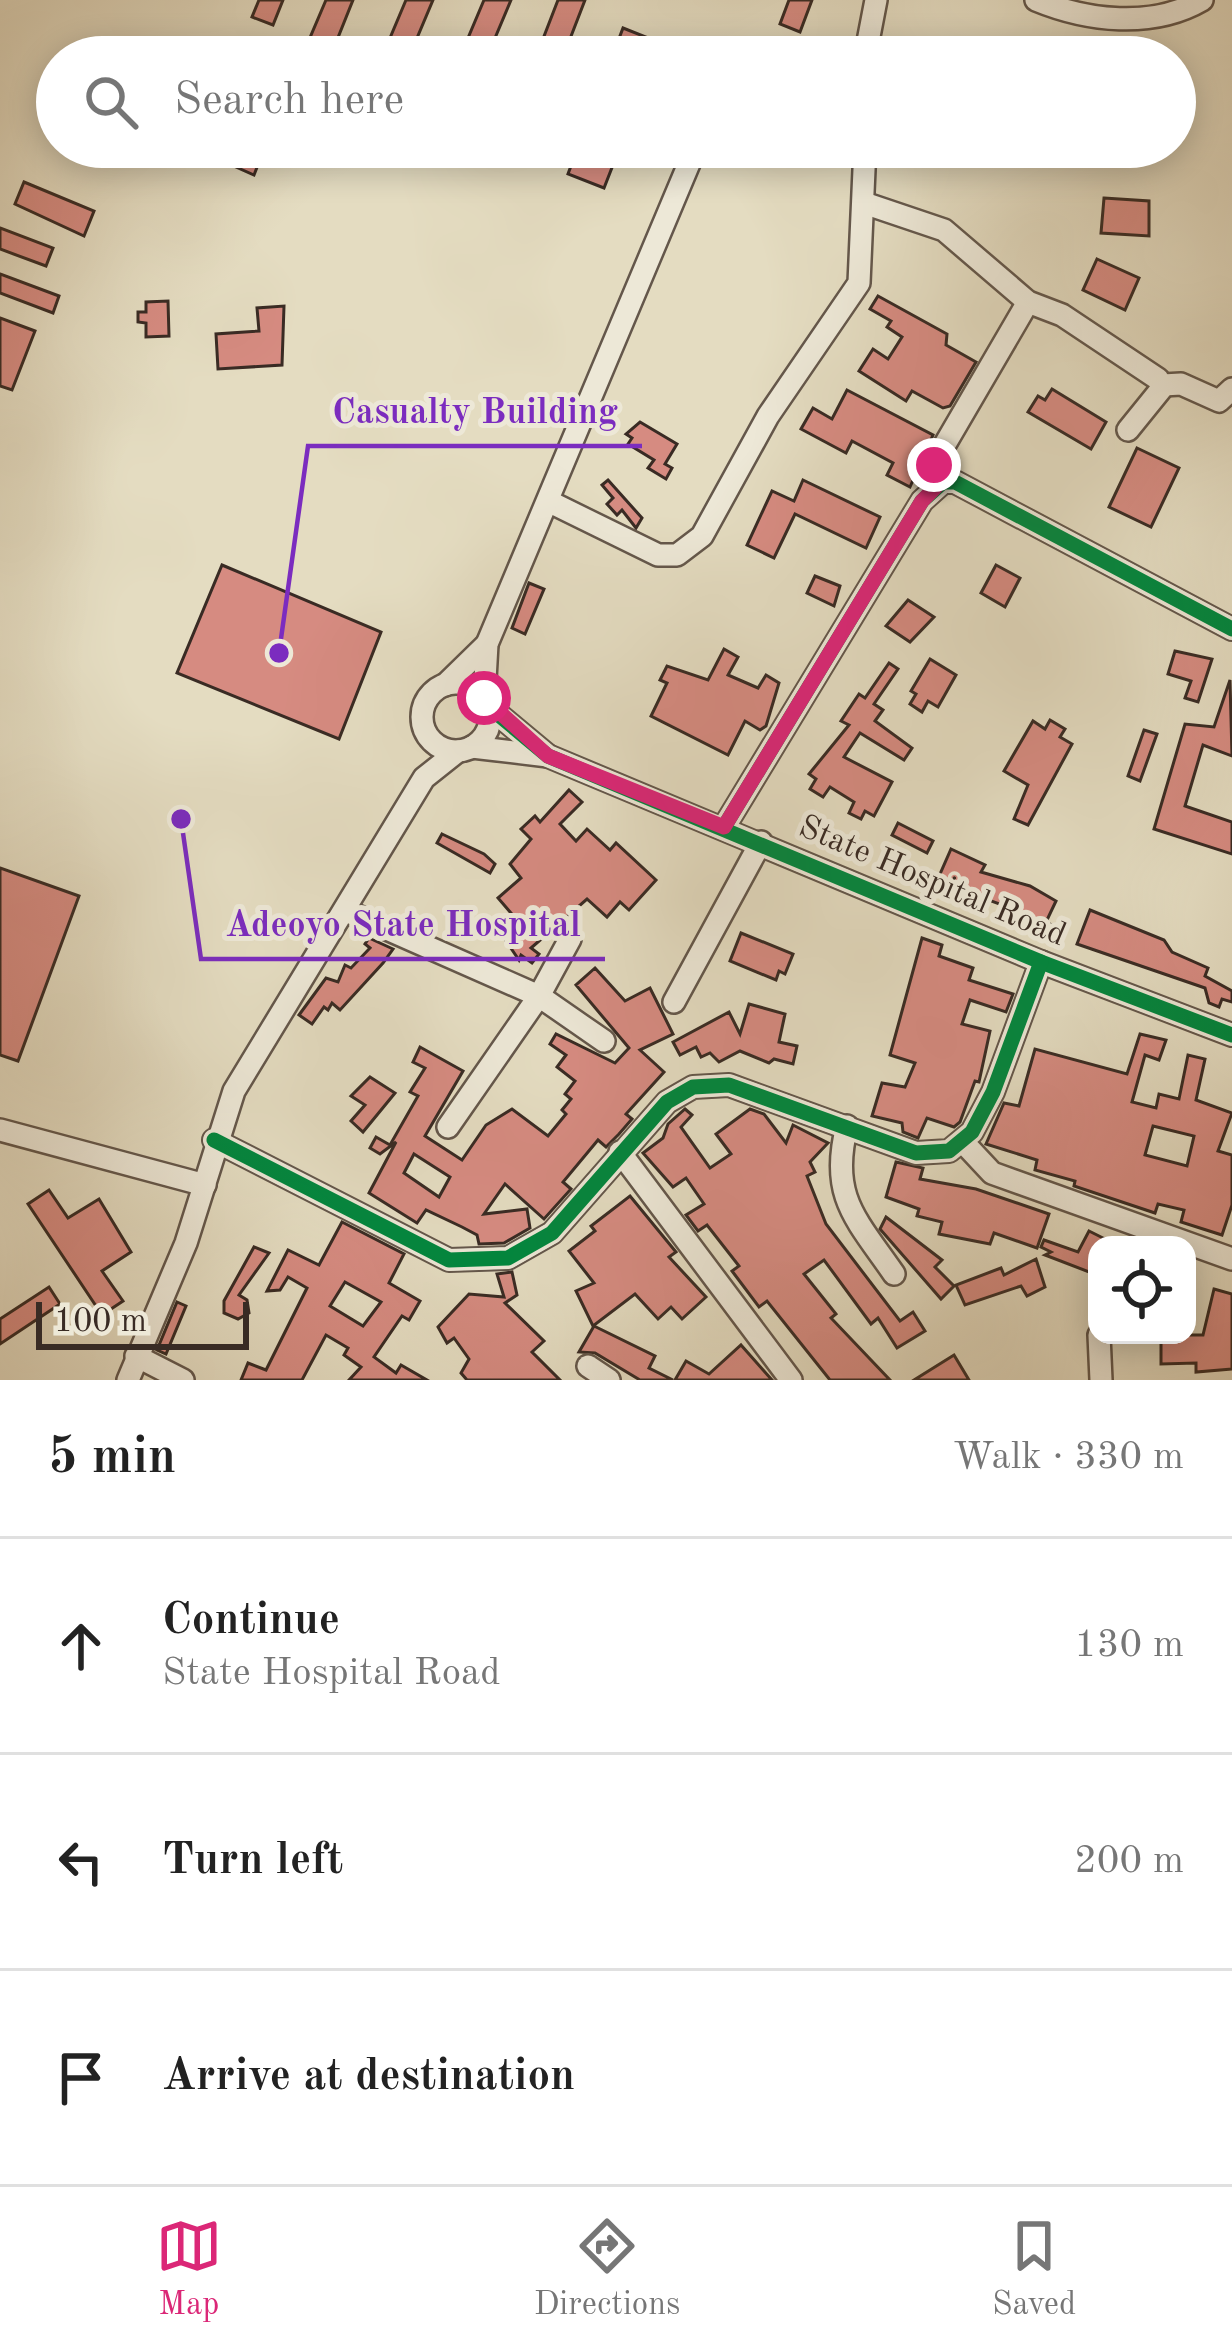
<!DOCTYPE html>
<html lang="en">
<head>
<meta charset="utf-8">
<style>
	body { margin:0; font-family:"Old Standard TT",serif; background:#f2f2f2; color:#222 }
	.controls { position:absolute; right:36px; bottom:36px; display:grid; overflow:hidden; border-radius:24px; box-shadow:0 6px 30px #0003 }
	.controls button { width:108px; height:108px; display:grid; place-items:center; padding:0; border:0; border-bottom:3px solid #e0e0e0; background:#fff; color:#222; font:60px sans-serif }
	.scale { position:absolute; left:36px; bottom:30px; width:213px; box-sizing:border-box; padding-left:12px; border:6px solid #392b24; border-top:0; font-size:33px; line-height:42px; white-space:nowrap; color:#392b24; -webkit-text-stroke:9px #ede8d7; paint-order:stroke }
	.stop { position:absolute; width:36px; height:36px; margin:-27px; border:9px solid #db2777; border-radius:50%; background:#fff }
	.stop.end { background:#db2777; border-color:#fff; box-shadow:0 3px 12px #0008 }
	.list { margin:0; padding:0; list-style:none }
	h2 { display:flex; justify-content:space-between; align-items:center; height:156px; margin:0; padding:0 48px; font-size:51px }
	h2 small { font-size:39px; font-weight:400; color:#767676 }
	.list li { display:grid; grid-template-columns:78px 1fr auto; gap:36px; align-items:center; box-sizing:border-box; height:216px; padding:0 48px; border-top:3px solid #e0e0e0 }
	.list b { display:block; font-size:45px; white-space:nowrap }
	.list p { margin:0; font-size:39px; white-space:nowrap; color:#767676 }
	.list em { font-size:39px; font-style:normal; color:#767676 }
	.icon { flex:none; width:66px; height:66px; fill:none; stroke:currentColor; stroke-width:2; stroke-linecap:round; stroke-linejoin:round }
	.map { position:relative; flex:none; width:1232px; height:1380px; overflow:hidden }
	.search { position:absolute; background:#fff; box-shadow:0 6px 30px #0003; left:36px; right:36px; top:36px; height:132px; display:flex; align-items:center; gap:30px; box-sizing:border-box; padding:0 42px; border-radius:66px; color:#767676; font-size:45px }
	.sheet { height:804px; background:#fff }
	nav { display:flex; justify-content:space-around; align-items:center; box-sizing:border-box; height:168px; border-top:3px solid #e0e0e0; background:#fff; font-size:33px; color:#767676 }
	nav a { display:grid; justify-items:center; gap:6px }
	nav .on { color:#db2777 }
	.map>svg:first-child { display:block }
</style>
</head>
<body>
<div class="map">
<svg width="1232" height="1380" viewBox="0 0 1232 1380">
	<rect width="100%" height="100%" fill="#e4dcc1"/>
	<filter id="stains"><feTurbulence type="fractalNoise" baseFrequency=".00167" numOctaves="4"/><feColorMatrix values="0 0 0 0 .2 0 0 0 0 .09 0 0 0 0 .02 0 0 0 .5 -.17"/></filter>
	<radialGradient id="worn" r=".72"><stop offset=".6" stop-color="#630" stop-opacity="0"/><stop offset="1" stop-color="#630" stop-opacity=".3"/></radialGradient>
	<g fill="#d68b81" stroke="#392b24" stroke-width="3" fill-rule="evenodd">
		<polygon points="259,0 283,0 273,25 252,17"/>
		<polygon points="326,0 353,0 333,50 309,40"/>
		<polygon points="406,0 433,0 409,57 382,57"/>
		<polygon points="484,0 511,0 487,57 460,57"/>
		<polygon points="558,0 585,0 563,57 536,57"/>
		<polygon points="789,0 812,0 800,32 780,24"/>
		<polygon points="623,28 646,37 638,57 612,57"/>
		<polygon points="244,147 265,147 254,175 236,167"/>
		<polygon points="578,147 620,147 604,188 568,174"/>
		<polygon points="24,182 94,211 84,236 15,204"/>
		<polygon points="1104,198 1149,201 1149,236 1101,233"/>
		<polygon points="0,228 53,248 46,266 0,249"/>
		<polygon points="1097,259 1139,278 1125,310 1083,290"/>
		<polygon points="0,274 59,296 53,313 0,293"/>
		<polygon points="878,296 947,334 946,345 976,362 950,406 943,408 912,391 906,401 859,371 873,349 888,359 902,337 887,327 891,321 870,309"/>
		<polygon points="168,301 169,336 146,337 146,323 138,322 138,312 146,312 146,302"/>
		<polygon points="284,306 282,365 218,369 216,334 259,331 257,308"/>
		<polygon points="0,318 35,331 12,390 0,386"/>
		<polygon points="1052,389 1106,422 1091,449 1028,412 1038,396 1045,400"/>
		<polygon points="847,390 933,435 910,487 887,475 893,463 852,441 846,453 801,429 813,408 832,419"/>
		<polygon points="640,422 677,444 665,464 672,468 666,479 648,468 654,460 628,444 632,438 626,434"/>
		<polygon points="1137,448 1179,468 1151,527 1109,507"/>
		<polygon points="608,480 642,518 636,528 622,510 617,515 607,504 613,498 602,485"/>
		<polygon points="803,480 880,517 866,548 795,514 774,558 747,545 772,491 794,501"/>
		<polygon points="222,565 381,632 339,739 177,673"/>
		<polygon points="996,565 1020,578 1005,607 981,593"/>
		<polygon points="815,576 840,586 834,606 807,593"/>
		<polygon points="529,583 544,589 525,634 512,628"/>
		<polygon points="908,600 934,617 910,642 886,626"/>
		<polygon points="724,649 738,657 728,675 758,688 766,675 779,683 766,726 760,730 745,721 728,755 651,716 667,683 660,680 667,666 708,680"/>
		<polygon points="1175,651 1212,659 1198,702 1185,698 1191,681 1168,674"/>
		<polygon points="930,659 956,675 938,707 928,701 922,712 910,704 916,694 911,691"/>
		<polygon points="889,663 898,669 874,704 883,710 875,721 912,748 904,760 860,733 844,757 892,782 874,816 865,811 861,819 849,813 854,802 830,787 823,797 810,789 816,779 809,774 849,725 841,721 859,694 865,698"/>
		<polygon points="1230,680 1232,756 1203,745 1185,806 1232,822 1232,854 1154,829 1185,724 1214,727"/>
		<polygon points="1050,720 1065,729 1060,737 1072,744 1028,825 1014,819 1028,785 1004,771 1033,721 1045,729"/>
		<polygon points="1144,730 1157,734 1140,781 1128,776"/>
		<polygon points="569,790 582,802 560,824 576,841 587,829 610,850 616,843 656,880 629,910 620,902 607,917 587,899 531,948 539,954 532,963 521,955 519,960 506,941 524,928 498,898 521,878 510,864 531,839 521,829 535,816 540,822"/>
		<polygon points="898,823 933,841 927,853 892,835"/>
		<polygon points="442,834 484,854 495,864 490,873 437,843"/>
		<polygon points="951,849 985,865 981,872 1030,886 1056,901 1046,922 1054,926 1049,936 1013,916 1016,910 937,881"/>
		<polygon points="0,868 79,896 18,1061 0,1055"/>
		<polygon points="1090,910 1164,940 1172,952 1208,968 1205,976 1232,991 1232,1002 1222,999 1219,1007 1209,1003 1205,988 1077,944"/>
		<polygon points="741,933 793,954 785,974 779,971 776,980 730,961"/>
		<polygon points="369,938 393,949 383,963 340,1010 332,1003 328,1010 324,1007 312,1024 299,1015 326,978 338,982 345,965 351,968 370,948 365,944"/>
		<polygon points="922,938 942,945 939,956 973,968 969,980 1013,994 1006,1012 970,1000 962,1024 990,1031 979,1082 975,1081 960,1122 954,1127 927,1118 918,1138 903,1132 902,1123 872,1116 882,1083 905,1087 915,1063 890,1055"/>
		<path d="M595,968l30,33 25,-13 23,46 -33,16 24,22 -38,42 6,5 -13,15 -13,13 -8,-7 -35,42 8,7 -27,30 -39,-35 -21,30 43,-5 3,19 -26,15 -25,1 -2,-9 -15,-8 -36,-17 -9,13 -48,-30 27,-51 -16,12 -10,-6 6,-11 14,8 28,-49 -8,-4 15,-24 -12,-6 7,-15 43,24 -38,65 37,24 24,-35 26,-16 36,27 18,-22 -4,-4 9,-11 -6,-5 10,-13 -18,-14 9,-12 -16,-11 6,-10 59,29 14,-15 -53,-63zM414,1154l36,23 -11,20 -35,-24z"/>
		<polygon points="749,1004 785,1014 779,1042 797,1046 793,1064 774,1059 769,1063 740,1051 719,1062 710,1053 701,1057 696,1047 680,1055 673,1042 729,1012 740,1034"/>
		<path d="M1140,1034l26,6 -7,20 -14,-5 -13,47 24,6 3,-14 20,5 9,-44 17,4 -9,41 36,13 -14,38 14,4v50l-10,30 -41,-13 3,-12 -26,-6 -3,9 -81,-27 1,-5 -40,-11 2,-10 -51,-16 18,-41 15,3 16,-57 92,25zM1153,1126l41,10 -7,30 -42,-11z"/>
		<polygon points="370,1077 395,1093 363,1132 351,1121 365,1105 351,1096"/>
		<polygon points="685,1109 692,1115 681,1127 710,1168 731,1154 716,1134 750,1109 764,1114 786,1143 793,1125 828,1143 810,1162 815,1172 807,1176 826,1224 900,1321 913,1312 925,1331 897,1348 878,1318 871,1324 824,1260 804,1274 836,1314 831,1318 890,1380 830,1380 767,1301 759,1307 732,1271 739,1266 707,1225 698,1231 686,1215 704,1204 686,1178 673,1187 643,1153 663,1138 668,1124"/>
		<polygon points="896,1162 923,1168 920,1179 976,1189 1049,1214 1037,1248 994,1233 990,1244 939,1234 942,1222 917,1216 919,1209 886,1197"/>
		<polygon points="49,1190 68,1218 99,1199 131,1252 102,1271 123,1301 102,1315 28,1204"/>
		<polygon points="630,1196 676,1252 669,1257 706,1297 682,1319 671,1307 658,1319 635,1294 593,1326 576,1291 594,1283 569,1251 595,1231 591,1226"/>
		<polygon points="886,1217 942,1260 935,1267 954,1286 941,1299 880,1229"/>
		<path d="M342,1222l62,32 -15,29 31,18 -11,19 -7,-4 -28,41 22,16 5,-8 26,15h-78l12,-13 -17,-12 4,-7 -22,-13 -24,45h-61l7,-17 18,7 41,-82 -19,-11 -8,13 -13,1 21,-41 31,15zM345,1282l36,20 -18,24 -33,-20z"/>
		<polygon points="1089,1231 1117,1245 1097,1245 1097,1275 1045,1255 1051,1252 1041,1247 1044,1240 1078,1252"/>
		<polygon points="254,1247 269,1253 239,1295 247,1300 249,1313 238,1319 224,1313 224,1301"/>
		<polygon points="1036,1259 1045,1287 1027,1296 1021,1286 965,1305 956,1285 1001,1268 1004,1275"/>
		<polygon points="512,1272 517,1295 505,1303 544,1341 532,1352 560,1380 467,1380 461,1373 469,1359 454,1338 447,1343 438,1327 469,1294 504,1297 497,1274"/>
		<polygon points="49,1287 60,1304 0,1344 0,1319"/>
		<polygon points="1214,1289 1232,1294 1232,1369 1196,1372 1196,1363 1161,1364 1161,1335 1203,1335"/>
		<polygon points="177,1302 186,1306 166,1354 157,1350"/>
		<polygon points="594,1326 655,1356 649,1368 673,1380 640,1380 595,1353 579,1352"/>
		<polygon points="741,1345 772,1380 675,1380 686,1361 709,1374"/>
		<polygon points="954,1355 969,1380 914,1380"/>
	</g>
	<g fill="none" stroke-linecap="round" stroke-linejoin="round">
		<g stroke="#64574b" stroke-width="26">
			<g id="minor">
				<path d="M1036,0c51,21 116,29 166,0"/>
				<polyline points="738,57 740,52"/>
				<polyline points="865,57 876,0"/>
				<polyline points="864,203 944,230 1028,302 1062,315 1158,379 1162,388 1128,430"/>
				<polyline points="1163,385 1181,384 1219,401 1232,389"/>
				<polyline points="936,487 937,458 1028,302"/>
				<polyline points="550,502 658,555 677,555 702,536 768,416 859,283 865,147"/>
				<circle cx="456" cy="717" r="34"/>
				<polyline points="445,685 487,644"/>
				<polyline points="484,698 487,644 696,147"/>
				<polyline points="488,706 548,756 1041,962 1232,1035"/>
				<polyline points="472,747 548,756"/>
				<polyline points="724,827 922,501 943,482 955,482 1232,629"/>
				<polyline points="346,911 539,996 604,1041"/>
				<polyline points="674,1002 761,842"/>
				<path d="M847,1126c-18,70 9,93 47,148"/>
				<polyline points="448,1127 539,996 570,939"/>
				<polyline points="0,1130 205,1185"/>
				<polyline points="214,1140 449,1260 508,1258 552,1233 667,1102 693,1087 729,1085 916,1153 949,1151 972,1132 993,1092 1041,962"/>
				<polyline points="963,1142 992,1173 1232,1259"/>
				<polyline points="620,1152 791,1380"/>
				<polyline points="1099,1335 1101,1380"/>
				<polyline points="136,1356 183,1380"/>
				<polyline points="588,1366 609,1380"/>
				<polyline points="128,1380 186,1243 234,1091 424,778 458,751"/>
			</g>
		</g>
		<use href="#minor" stroke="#ede8d7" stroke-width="21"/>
		<g stroke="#ede8d7" stroke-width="22">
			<g id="cycleway">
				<polyline points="488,706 548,756 1041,962 1232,1035"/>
				<polyline points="724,827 922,501 943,482 955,482 1232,629"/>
				<polyline points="214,1140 449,1260 508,1258 552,1233 667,1102 693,1087 729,1085 916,1153 949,1151 972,1132 993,1092 1041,962"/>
			</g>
		</g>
		<use href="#cycleway" stroke="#00873e" stroke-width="15"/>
	</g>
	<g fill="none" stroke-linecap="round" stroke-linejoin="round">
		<polyline stroke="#db2777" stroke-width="15" points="484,698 548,756 724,827 922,501 936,487 934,465"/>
	</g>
	<g text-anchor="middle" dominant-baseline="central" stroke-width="10" stroke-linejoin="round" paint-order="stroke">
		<g font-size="33" fill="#392b24" stroke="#ede8d7">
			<text transform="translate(932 882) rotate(23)">State Hospital Road</text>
		</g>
	</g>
	<path fill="none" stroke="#7b2cbf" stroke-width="4.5" d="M279 653L308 446H642M181 819L201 959H605"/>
	<g fill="#7b2cbf" stroke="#ede8d7" stroke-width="4.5">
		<circle cx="279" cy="653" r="12"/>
		<circle cx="181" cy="819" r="12"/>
	</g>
	<g font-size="36" text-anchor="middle" font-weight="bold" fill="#7b2cbf" stroke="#ede8d7" stroke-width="10" stroke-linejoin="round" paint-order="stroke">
		<text x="475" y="423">Casualty Building</text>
		<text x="403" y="936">Adeoyo State Hospital</text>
	</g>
	<rect width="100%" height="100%" filter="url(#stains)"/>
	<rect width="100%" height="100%" fill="url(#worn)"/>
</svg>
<div class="controls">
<button><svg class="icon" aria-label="locate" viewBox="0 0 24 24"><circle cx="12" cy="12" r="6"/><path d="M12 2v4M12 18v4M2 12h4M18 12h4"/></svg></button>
</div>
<div class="scale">100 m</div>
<div class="stop" style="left:484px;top:698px"></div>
<div class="stop end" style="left:934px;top:465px"></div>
<div class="search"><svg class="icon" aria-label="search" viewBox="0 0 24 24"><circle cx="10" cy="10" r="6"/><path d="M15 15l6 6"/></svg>Search here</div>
</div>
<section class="sheet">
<h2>5 min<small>Walk · 330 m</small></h2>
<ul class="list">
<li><svg class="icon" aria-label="ahead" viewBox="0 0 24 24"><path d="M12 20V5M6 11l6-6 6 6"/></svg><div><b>Continue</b><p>State Hospital Road</p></div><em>130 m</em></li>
<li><svg class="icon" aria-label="left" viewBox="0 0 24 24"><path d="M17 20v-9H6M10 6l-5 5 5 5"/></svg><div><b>Turn left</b></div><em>200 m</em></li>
<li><svg class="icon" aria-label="arrive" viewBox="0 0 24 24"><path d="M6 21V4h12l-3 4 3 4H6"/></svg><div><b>Arrive at destination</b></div></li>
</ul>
</section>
<nav>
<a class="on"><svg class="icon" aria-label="map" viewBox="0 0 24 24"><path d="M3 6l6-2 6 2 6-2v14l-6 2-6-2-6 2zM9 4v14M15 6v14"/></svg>Map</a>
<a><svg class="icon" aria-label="directions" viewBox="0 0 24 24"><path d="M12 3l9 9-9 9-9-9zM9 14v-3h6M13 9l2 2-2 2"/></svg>Directions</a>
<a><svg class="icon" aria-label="saved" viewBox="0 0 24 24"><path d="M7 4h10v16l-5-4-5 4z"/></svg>Saved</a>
</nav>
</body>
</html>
